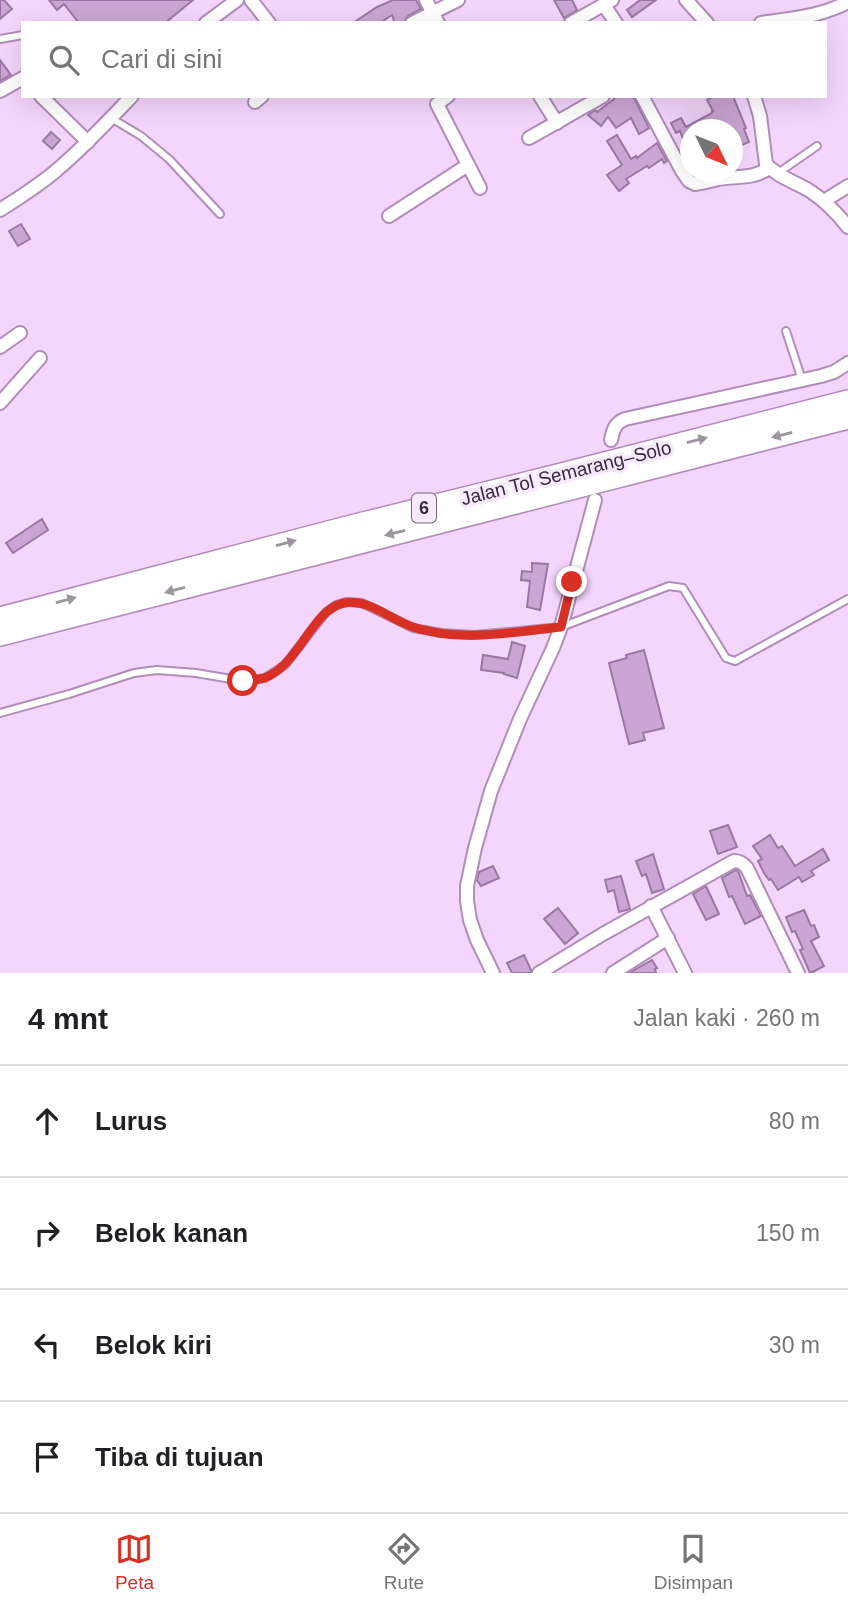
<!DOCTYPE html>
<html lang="id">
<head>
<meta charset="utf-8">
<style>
	body { margin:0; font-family:Helvetica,sans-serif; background:#f6f6f6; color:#202124 }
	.compass { position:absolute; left:680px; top:119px; width:63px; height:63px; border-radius:50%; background:#fff; box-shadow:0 7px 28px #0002; rotate:133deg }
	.stop { position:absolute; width:21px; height:21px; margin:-16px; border:5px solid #d93025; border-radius:50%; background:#fff }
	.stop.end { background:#d93025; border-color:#fff; box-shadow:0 2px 7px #0008 }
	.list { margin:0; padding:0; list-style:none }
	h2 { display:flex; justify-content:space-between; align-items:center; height:91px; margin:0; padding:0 28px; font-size:30px }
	h2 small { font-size:23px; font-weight:400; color:#757577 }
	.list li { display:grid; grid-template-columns:46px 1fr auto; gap:21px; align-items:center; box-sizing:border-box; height:112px; padding:0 28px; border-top:2px solid #e0e0e0 }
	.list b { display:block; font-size:26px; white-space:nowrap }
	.list em { font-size:23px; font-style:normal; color:#757577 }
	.icon { flex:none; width:38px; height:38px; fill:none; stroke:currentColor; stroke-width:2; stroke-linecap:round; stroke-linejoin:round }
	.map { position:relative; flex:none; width:848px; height:973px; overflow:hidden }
	.search { position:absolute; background:#fff; box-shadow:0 7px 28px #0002; left:21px; right:21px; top:21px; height:77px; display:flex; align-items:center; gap:18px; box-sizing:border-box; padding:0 24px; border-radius:0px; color:#757577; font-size:26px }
	.sheet { height:539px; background:#fff }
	nav { display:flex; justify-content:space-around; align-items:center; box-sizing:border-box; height:98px; border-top:2px solid #e0e0e0; background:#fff; font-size:19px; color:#757577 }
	nav a { display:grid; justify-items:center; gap:4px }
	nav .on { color:#d93025 }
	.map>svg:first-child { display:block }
</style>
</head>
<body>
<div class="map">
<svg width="848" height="973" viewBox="0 0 848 973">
	<rect width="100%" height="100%" fill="#f4d5fc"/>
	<g fill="#cba6d4" stroke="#9b78a4" stroke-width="2">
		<polygon points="0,0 4,0 12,9 0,19"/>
		<polygon points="49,0 193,0 165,23 79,23 64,4 57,10"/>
		<polygon points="393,0 416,0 421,9 408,16 403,23 395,23 392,15 380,23 353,23 377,7"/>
		<polygon points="554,0 572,0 577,10 564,18"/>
		<polygon points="640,0 656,0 632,17 627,10"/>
		<polygon points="0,60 11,75 0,81"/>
		<polygon points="618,96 633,96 649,128 639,134 631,118 616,128 608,117 601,126 588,115 595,110 597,112"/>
		<polygon points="714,96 733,96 746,128 744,129 749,142 732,149 732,130 690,130 690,138 684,141 680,131 676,133 671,123 681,118 686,127 712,113 712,111 713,111 707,100"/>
		<polygon points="51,132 60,140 52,149 43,141"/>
		<polygon points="617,135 631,159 636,156 637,158 657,143 667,161 664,163 662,159 649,168 647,166 626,179 629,183 619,191 607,175 622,165 607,141"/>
		<polygon points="21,224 30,239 18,246 9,231"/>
		<polygon points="42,519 48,530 13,553 6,543"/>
		<polygon points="532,563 548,564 540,610 527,607 530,581 521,580 522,571 532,572"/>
		<polygon points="512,642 525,646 517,678 504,674 504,673 481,670 483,655 508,659"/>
		<polygon points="644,650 664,728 643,733 645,740 629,744 609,663 627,658 626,655"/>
		<polygon points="728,825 737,847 718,854 710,831"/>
		<polygon points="770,835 778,848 782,846 795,866 823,849 829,860 811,871 814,875 802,882 799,877 778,890 771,879 769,880 764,873 758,861 762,859 753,846"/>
		<polygon points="653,854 664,889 652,893 646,874 642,876 636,861"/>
		<polygon points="493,866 499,878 481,886 477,880 479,872"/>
		<polygon points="736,870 738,871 747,896 750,895 761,916 745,924 732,896 729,897 722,878"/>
		<polygon points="621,876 630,909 619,912 614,890 608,892 605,880"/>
		<polygon points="706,886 719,914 706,920 693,894"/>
		<polygon points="558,908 578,933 565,944 544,919"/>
		<polygon points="804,910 811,926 814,925 819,937 811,941 824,966 811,973 810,973 800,950 803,949 795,931 792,932 786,917"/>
		<polygon points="524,955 531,970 530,973 512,973 507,963"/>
		<polygon points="652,960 657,968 655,969 656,973 629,973"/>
	</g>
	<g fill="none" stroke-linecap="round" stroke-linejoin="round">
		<g stroke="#b18dba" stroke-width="10">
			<g id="service">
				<polyline points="0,39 23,35"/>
				<polyline points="111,118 141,136 169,159 220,214"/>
				<polyline points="778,173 817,146"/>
				<polyline points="786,331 802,380"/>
				<polyline points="0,713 69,694 134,673 157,670 196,673 243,681 265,678 285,665 326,612 336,605 346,602 362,603 413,628 442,633 475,635 561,627 669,586 683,588 726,658 735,661 848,599"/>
			</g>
		</g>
		<g stroke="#b18dba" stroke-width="16">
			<g id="minor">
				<polyline points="251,0 269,23"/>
				<polyline points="426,0 438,23"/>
				<polyline points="686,0 707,23"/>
				<polyline points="604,5 616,23"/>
				<polyline points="206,23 237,0"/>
				<polyline points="412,23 458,0"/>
				<polyline points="571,23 612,0"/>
				<path d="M761,23c32,-5 58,-6 87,-21"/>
				<polyline points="0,91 23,78"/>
				<polyline points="41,96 88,142"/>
				<polyline points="448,96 437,104 480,188"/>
				<polyline points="540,96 557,123"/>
				<path d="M642,96l40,75 7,10 6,3c8,-1 15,-3 23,-5 18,-3 36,0 51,-11"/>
				<path d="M754,96l6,20 6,48c11,13 30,18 44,27 15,10 27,22 38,36"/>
				<polyline points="255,102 262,96"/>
				<polyline points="529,138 603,96"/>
				<polyline points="824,201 848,186"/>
				<path d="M0,210c20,-13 40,-25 58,-41 26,-22 50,-48 74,-73"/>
				<polyline points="389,216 468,165"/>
				<polyline points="0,347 20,333"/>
				<polyline points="0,403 40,358"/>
				<path d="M611,440c2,-10 4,-17 14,-21l196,-43 13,-4 14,-9"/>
				<polyline points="651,906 685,973"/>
				<polyline points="493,973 477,940 470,920 467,901 467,886 475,848 491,791 520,719 553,648 561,627 595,500"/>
				<path d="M539,973l64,-39 131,-73c6,0 9,2 13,7l51,105"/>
				<polyline points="613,973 668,938"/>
			</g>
		</g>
		<g stroke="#b18dba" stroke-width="24">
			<g id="motorway">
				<polyline points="0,618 355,525 550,477 848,401"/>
				<polyline points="0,635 848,418"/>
			</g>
		</g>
		<use href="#service" stroke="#fff" stroke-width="6"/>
		<use href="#minor" stroke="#fff" stroke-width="12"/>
		<use href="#motorway" stroke="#fff" stroke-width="21"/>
	</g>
	<defs><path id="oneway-solid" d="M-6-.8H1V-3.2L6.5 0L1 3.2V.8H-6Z" transform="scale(1.75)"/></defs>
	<g fill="#9c959e">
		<use href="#oneway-solid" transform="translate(782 435) rotate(166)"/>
		<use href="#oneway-solid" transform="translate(697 440) rotate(-14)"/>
		<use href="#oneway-solid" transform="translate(395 533) rotate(166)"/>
		<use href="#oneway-solid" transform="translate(286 543) rotate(-15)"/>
		<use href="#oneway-solid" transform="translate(175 590) rotate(165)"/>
		<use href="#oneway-solid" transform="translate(66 600) rotate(-15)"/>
	</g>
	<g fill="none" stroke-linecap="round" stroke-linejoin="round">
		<path stroke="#d93025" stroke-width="9" d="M243,681c7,-1 15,-1 21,-3 34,-11 48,-69 80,-75 24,-5 47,17 69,24 8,3 17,4 26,6 40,6 82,-2 122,-6l11,-45"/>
	</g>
	<g text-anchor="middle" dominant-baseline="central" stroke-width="7" stroke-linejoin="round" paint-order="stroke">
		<rect fill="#f8e9fc" stroke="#736477" stroke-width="2" x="412" y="493.5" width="24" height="29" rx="5"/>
		<g font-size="18" font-weight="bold" fill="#3a2b3e">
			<text x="424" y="508">6</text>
		</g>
		<g font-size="19" fill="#3a2b3e" stroke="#f8e9fc">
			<text transform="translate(566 473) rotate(-14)">Jalan Tol Semarang–Solo</text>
		</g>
	</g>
</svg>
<svg class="compass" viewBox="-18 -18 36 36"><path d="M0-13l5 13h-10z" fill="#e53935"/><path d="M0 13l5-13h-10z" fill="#757577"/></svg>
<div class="stop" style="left:243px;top:681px"></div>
<div class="stop end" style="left:572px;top:582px"></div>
<div class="search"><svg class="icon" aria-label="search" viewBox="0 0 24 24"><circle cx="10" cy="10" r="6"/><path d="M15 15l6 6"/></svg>Cari di sini</div>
</div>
<section class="sheet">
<h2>4 mnt<small>Jalan kaki · 260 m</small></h2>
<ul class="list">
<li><svg class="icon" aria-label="ahead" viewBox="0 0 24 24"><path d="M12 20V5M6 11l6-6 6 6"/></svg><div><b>Lurus</b></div><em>80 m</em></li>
<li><svg class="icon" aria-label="right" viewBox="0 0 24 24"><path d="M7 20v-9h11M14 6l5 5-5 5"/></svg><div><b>Belok kanan</b></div><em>150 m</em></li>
<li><svg class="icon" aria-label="left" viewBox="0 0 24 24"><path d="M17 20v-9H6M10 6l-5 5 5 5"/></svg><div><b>Belok kiri</b></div><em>30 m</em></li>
<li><svg class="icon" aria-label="arrive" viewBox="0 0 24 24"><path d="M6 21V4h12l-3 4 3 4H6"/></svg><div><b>Tiba di tujuan</b></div></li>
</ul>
</section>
<nav>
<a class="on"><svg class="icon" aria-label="map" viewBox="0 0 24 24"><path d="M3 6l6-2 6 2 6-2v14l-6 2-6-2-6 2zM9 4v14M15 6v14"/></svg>Peta</a>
<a><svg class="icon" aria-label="directions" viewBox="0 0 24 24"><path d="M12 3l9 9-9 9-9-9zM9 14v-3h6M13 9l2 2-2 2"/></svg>Rute</a>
<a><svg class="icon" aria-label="saved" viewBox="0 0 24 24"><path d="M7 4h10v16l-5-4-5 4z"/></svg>Disimpan</a>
</nav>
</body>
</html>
